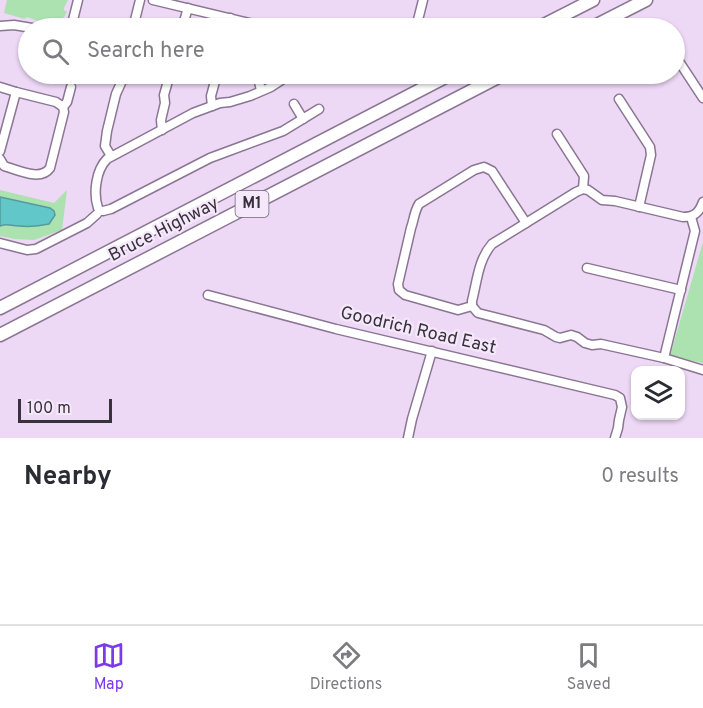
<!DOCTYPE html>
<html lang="en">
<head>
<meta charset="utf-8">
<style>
	body { margin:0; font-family:Overpass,sans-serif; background:#f2f2f3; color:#2b2b33 }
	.controls { position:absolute; right:18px; bottom:18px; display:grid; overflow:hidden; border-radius:12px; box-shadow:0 2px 4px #0004 }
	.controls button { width:54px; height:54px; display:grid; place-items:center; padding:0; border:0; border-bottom:2px solid #e1e1e2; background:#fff; color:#2b2b33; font:30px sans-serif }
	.scale { position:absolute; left:18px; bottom:15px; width:94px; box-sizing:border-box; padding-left:6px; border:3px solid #39313c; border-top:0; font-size:16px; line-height:21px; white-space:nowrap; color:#39313c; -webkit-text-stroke:4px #f5e8fb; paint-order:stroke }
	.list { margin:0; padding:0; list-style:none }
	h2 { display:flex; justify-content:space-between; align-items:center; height:78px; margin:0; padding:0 24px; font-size:26px }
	h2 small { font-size:20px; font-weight:400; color:#7c7c81 }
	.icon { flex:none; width:33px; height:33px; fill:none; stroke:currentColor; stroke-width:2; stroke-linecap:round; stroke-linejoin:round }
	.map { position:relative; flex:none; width:703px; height:438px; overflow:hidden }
	.search { position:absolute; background:#fff; box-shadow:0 2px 4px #0004; left:18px; right:18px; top:18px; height:66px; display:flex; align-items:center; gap:15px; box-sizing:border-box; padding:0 21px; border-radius:33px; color:#7c7c81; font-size:22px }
	.sheet { height:186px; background:#fff }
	nav { display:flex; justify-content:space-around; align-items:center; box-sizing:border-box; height:84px; border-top:2px solid #e1e1e2; background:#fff; font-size:16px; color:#7c7c81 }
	nav a { display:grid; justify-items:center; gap:3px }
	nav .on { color:#7c3aed }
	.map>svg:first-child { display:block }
</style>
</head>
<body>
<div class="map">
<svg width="703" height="438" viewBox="0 0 703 438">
	<rect width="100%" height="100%" fill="#edd8f6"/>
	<g fill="#ace1b0">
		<path d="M7,0h61l-4,8v2l3,2c-11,20 -23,10 -41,5l-1,2 -21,-6z"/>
		<polygon points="0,190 54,203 67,190 62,230 34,240 15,239 0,236 0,226 7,224 17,226 50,208 0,197"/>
		<polygon points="703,242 703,363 670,356"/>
	</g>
	<path fill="#62c7c8" stroke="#569a9e" stroke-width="1.5" d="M0,197l50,11 4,3 1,4 -6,9c-9,2 -20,3 -30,2 -8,0 -11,-3 -19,0z"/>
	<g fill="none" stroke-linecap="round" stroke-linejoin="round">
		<g stroke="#8a7692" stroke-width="11">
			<g id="minor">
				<polyline points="153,0 270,28"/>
				<polyline points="0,26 14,25 32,28"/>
				<polyline points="67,28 73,20 78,0"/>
				<polyline points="133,28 140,0"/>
				<polyline points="182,28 188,8"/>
				<polyline points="228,28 230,18"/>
				<polyline points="416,28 423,0"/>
				<polyline points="680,63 703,98"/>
				<polyline points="260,74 259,82 261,90"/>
				<polyline points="619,99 650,147 651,155 639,207"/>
				<polyline points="294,104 303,119"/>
				<polyline points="212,106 211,96 217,74"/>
				<polyline points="63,107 67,102 71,87"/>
				<polyline points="162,130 161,120 165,103 164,95 170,74"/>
				<polyline points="557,134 584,176 583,189"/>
				<polyline points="0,151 16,92 0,87"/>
				<polyline points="111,156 105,146 107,131 116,94 121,83 123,74"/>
				<path d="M0,159l4,7 3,1c13,4 34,14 43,1l14,-56 -1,-5 -7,-5 -40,-10"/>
				<path d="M98,208c-5,-15 -2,-38 9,-49l86,-46 27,-10 10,-1 20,-6 21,-9 20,-13"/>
				<polyline points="103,211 111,209 210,158 283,131 319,109"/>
				<polyline points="0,243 27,250 36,249 87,223 97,214"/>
				<polyline points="587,268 681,290"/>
				<polyline points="208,295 336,329 615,395 620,398 622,407 619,420 618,428 615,438"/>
				<polyline points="472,306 478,313 544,330 556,337 560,338 571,335 577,337 585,343 592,345 601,344 664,358 695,231 691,217"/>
				<path d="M472,306l-14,4 -53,-15 -6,-5 -1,-6 13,-56c3,-8 3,-16 8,-24l55,-34 10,-3 8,4 34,52"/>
				<path d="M472,306v-5c5,-19 6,-41 20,-57l84,-52 7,-3 5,1 14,10 13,1 68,16c11,0 16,-4 20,-15"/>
				<polyline points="664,358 703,370"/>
				<polyline points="408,438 412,419 432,351"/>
			</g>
		</g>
		<g stroke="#8a7692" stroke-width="15">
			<g id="highway">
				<polyline points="538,28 593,0"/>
				<polyline points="591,28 646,0"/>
				<polyline points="0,308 451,74"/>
				<polyline points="0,335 504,74"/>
			</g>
		</g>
		<use href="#minor" stroke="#fff" stroke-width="8"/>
		<use href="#highway" stroke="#fff" stroke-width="12"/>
	</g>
	<g text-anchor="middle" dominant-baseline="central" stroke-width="4.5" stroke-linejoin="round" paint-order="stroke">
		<rect fill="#f5e8fb" stroke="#716875" stroke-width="1.5" x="235.5" y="191" width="33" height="26" rx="4.5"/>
		<g font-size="16" font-weight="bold" fill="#39313c">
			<text x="252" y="204">M1</text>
		</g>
		<g font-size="18" fill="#39313c" stroke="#f5e8fb">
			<text transform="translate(164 230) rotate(-27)">Bruce Highway</text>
			<text transform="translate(418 331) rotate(13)">Goodrich Road East</text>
		</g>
	</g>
</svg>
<div class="controls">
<button><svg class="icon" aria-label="layers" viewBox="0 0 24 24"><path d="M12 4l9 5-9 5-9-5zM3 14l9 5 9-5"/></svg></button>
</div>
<div class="scale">100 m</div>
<div class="search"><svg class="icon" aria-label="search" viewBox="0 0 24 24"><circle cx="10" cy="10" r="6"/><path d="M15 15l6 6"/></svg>Search here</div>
</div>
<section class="sheet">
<h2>Nearby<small>0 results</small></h2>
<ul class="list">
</ul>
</section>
<nav>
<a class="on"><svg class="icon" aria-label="map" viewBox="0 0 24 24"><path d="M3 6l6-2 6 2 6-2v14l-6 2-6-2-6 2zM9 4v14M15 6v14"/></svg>Map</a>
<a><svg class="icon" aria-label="directions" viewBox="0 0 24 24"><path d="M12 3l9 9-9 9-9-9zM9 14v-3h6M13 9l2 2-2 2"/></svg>Directions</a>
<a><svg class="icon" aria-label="saved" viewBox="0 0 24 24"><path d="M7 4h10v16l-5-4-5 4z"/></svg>Saved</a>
</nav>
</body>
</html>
